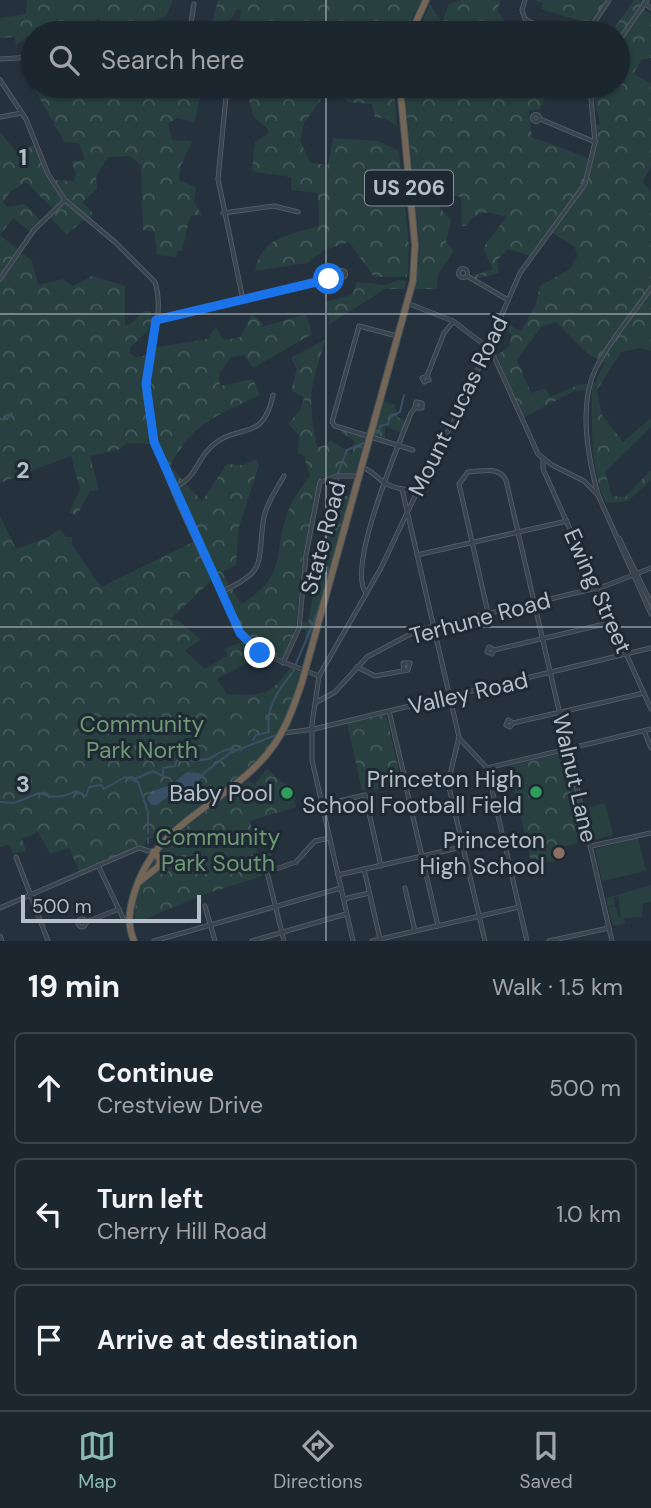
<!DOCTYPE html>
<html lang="en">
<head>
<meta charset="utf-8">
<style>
	body { margin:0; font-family:"DM Sans",sans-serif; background:#29323a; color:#f1f3f6 }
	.scale { position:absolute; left:21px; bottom:18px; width:180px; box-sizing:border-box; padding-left:7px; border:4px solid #b5bfc9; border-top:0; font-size:19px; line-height:24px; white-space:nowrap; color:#b5bfc9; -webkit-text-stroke:5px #1e2933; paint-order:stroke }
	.stop { position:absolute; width:21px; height:21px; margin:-16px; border:5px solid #1a73e8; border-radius:50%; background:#fff }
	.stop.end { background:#1a73e8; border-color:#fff; box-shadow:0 2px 7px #0008 }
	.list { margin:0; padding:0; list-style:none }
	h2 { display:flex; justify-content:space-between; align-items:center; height:91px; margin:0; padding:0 28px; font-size:30px }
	h2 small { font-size:23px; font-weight:400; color:#a0a5aa }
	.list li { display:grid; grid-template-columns:46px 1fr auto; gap:21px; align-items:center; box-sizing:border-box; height:112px; margin:0 14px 14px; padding:0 14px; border:2px solid #3a434a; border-radius:10px }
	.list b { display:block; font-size:26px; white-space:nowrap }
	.list p { margin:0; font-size:23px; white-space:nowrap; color:#a0a5aa }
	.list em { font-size:23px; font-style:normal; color:#a0a5aa }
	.icon { flex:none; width:38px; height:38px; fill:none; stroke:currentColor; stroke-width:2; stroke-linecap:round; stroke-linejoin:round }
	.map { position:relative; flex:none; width:651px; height:941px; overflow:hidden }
	.search { position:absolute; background:#1c262e; box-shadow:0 2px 5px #0004; left:21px; right:21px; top:21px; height:77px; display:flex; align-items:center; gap:18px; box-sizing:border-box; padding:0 24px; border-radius:38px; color:#a0a5aa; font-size:26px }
	.sheet { height:469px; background:#1c262e }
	nav { display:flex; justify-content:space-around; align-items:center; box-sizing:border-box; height:98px; border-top:2px solid #3a434a; background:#1c262e; font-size:19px; color:#a0a5aa }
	nav a { display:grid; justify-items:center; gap:4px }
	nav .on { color:#8bbbb9 }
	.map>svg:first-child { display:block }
</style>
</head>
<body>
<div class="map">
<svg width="651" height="941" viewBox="0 0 651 941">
	<defs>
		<pattern id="forest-crowns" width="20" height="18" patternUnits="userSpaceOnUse" patternTransform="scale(1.75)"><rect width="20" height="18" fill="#284040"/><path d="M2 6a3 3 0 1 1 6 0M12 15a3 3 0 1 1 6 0" fill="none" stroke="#455a5a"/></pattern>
		<pattern id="water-ripples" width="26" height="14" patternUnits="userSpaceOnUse" patternTransform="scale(1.75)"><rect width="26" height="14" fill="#394f65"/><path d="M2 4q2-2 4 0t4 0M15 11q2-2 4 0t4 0" fill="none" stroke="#53677a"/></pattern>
	</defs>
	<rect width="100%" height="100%" fill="#25323e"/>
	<g fill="#284040">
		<polygon points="605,803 613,835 595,840 587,808"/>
		<polygon points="638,838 646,871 602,881 595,849"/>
		<polygon points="651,885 651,902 643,903 642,917 623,918 626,923 613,926 608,908 615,906 618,915 621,917 618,896 614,898 615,905 608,907 606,898"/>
	</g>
	<g fill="url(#forest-crowns)" fill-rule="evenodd">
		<polygon points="27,0 173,0 166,17 107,33 99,31 102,23 99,19 72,28 56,24 33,33 33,38 28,36 16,45 15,37 0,38 0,18 26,14"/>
		<polygon points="218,0 421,0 405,33 241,33 243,25 239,22 241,11 238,9 221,33 187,33 184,30 192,22 210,31"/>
		<polygon points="462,0 501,0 497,10 514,33 417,33 430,5 442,22 449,4"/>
		<polygon points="534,0 610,0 594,25 541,9 543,3"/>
		<path d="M634,0l15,1 -6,8 8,6v43l-9,2 -9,14 18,9v84l-9,15 9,9v160l-12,-3 -18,4 -24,38 5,25 21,27 28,-24v9l-46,45 7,24 13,1 26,-27v10l-23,21 -22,2c-16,-33 -14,-76 -14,-113l-18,1 -51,27 -26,-63 12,-9 3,-12 -10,-3 -9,6 8,-17 20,11 15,-27 4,-18 30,-17 7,-12 -2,-10 -24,-15 -19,24 -24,-7 -11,11 2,13 -25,6 -4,-2 23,-8 -10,-21 23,-31c-19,-6 -28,-8 -40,9h-4l-1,-29 -24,-4 2,14 12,13 -5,22 8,9 -16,23 -1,15h-21l4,-43 -15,-153v-7h145l-10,23 -11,2 3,26 59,22 5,-34 4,-1 -7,-32 5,-6h20v-53h-7zM556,322l32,32 16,9 -9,20 -17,2 -27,12 -6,-9 -14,5 -14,-33 24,-33z"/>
		<path d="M31,83l2,3h144l-1,10 24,2 -6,25 -16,-5 -10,5 4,17 20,1 -12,27 -1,12 17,7 -2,15 8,13 -12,1 -8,35h-5l-1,6 -19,-2 -3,-24 -11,-1 -2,-65 -11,-9 -22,1 -12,19 1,13 -15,13 10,10 -2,11 -6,-4 -17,16 -18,-19 5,-6 -28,-28 -15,9 -8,11 5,5 17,-3 17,18 -10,11 -19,-15 -13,17 32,26 6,24 25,-6 10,7 19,-10 33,10v39h4l15,-14h6l3,7 -5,13 -17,15 -1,7 5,4 15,-2 1,-7 57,-9 7,-12 9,13 17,-3 11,-23 13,12 41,-12 6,20 -59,34 -9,-13 -13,2 -12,16 1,13 33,-7 7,16c-42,20 -67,27 -90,71l32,35 25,-37 16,1 13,-6 3,6 -20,62 -3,38 -14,7 19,32c50,-30 30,-52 48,-95 4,-11 14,-23 21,-33l-6,-20 -6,-3 1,-18 -11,-11 12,-14 4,-12 -13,-8 6,-21 -6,-11 35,-19c-16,47 -19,59 -9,108l10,-2 3,-5 22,14 3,-13 -14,-8 1,-3 23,8 -10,37 -34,2 -18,78 -7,72 -12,34 -19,-8 -48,26 10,15c34,2 42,3 63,-26l10,4c0,16 -9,42 -17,57 -15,31 -107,106 -137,111l-2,9 -64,24 -11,-25 -19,6 -12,-22 -16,7 4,12 -13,2 -4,-9 -9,3v-331l16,33 31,-11 13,-9 6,8h6v8l29,42 94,-46 13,22 -54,-122 -7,-2 2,5 -22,-1 -7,6 -30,7 9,34 -9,1 -13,24 -8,-2 11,-24 -9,-33 -71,27v-351l17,21 17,-8 16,35 24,1 2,-8 -5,-12 14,-1 -6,-17 -15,-1zM216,576l31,64 -23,9 4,6 -24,14 -19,-19 16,-10 -22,-19 -8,-2z"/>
		<path d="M261,86h133l3,40 -11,-7 -11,-2 -3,-13 -25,-2 -11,-11 -10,2 -22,30 -4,18 11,22 17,2 5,-27 45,3 21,10 10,95 -2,31h-33l-25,-35 -24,8 -18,13 -52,8c7,-35 33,-35 64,-45l-1,-33 -27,-3v-13l-36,-5 -3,-3 3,-27 13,-8v-5l-14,-12 -5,-17z"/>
		<polygon points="398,280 407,281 404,289 385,289 330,324 325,302 352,295 357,282 385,285"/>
		<polygon points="381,400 395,405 397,417 407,421 402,433 385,426 385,439 371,435"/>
		<polygon points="350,495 312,639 305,638 306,630 299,629 301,622 308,622 326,533 339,498"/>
		<polygon points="386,715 402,784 369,791 368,789 362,790 347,723"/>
		<polygon points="566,752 586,840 554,850 556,861 532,865 509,766"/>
		<path d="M267,769l16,14 9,3 4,21 -46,14 8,33 11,-5 5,13 -11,9 -1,5 -54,17 -73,30c-4,-68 67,-108 114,-143l5,5z"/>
	</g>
	<path fill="url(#water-ripples)" d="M187,772l18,2c-18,17 -3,25 -35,21l-13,10h-6l-4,-7 5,-7 19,-6z"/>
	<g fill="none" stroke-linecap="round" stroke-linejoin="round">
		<g stroke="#394f65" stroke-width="2">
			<polyline points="0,419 7,419 12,413"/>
			<polyline points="373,434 379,432 380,426 388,424 390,417 400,412 404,395"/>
			<polyline points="329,572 321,550 332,519 339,489 338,473 347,450 364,443"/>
			<polyline points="296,664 319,609 328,577"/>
			<path d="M253,740l3,-5 13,-3c-4,-23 9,-42 23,-59"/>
			<polyline points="204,773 230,753 279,734"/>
			<polyline points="133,780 138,782 148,812 148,833"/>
			<path d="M0,802l14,1 25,-10c14,6 25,4 37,-2l10,5 3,-9 12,-2 3,4 21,-12 8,3 20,-9 10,5v-8l12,-2 2,-6c6,1 27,1 34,-2 7,-4 14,-11 25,-8"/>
			<polyline points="148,843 148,838"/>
		</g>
		<g stroke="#57626c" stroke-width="5">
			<g id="minor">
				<polyline points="525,0 522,10 525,19 551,33"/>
				<polyline points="644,3 651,8"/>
				<polyline points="181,33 191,23 194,4"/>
				<polyline points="587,33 609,0"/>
				<polyline points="618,42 647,0"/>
				<polyline points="0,59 33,57"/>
				<path d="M0,80l26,39 22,55 17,26 51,43 39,39c12,38 -13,78 -9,116 9,74 62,164 93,233l21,22 59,23"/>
				<polyline points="227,86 218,179 243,300"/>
				<circle cx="536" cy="118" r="3.5"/>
				<polyline points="0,117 22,113"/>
				<polyline points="540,119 595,142"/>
				<polyline points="223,213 274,206 298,212"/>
				<circle cx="463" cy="273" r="4.5"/>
				<circle cx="342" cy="274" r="3.5"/>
				<polyline points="467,276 508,300"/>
				<polyline points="0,279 34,230 65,200"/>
				<polyline points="407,303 453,321 491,350 538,454 552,465 584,481 598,495 651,614"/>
				<polyline points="156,320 340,276"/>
				<polyline points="427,376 429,380 424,382 422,378 427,376 444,333 453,322"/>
				<polyline points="368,436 335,426 332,422 359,326 397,336"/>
				<polyline points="374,438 413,450"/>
				<polyline points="543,459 543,469 651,709"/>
				<path d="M361,467c19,6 15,17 41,22l57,248 -11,46 37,158"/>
				<path d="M174,488c24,-12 20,-24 36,-40 26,-27 53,-3 63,-53"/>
				<polyline points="402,489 416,491"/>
				<path d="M598,495c-10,-37 -20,-91 -2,-127 14,-28 37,-54 55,-80"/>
				<polyline points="619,538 651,603"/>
				<polyline points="417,555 567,521"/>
				<path d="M221,592c49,-22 35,-29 43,-75 3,-15 13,-28 20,-41"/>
				<path d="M366,593c-20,-25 33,-149 45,-180l4,-5h7v-5l-6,-1 -1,6"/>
				<path d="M488,613l-29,-129 9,-12c14,-1 31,-6 38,8l106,461"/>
				<polyline points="494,650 492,654 487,652 489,647 494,650 613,622"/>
				<polyline points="283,663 299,628 306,555 320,482 337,476 357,476"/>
				<polyline points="357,667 375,676 408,670 410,663 403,663 404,669"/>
				<polyline points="315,703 335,692 367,657 418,630 605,586 651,568"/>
				<polyline points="389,711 405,779"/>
				<polyline points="513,723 510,727 506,725 508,720 513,723 644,693"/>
				<polyline points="644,731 651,748"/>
				<polyline points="284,733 314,729 651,648"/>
				<polyline points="459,738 487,768 527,941"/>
				<polyline points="487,768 651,729"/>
				<polyline points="407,791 438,926"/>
				<polyline points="322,805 365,795 381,866"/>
				<polyline points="591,846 651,833"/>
				<polyline points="16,857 48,941"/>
				<polyline points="98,865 123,918"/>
				<polyline points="364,869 380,939"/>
				<polyline points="338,875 502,838"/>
				<polyline points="405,888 415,931"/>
				<polyline points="344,899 369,893"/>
				<polyline points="205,906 215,941"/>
				<polyline points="0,908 139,848 152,852"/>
				<circle cx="82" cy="923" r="4"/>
				<polyline points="86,922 119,909"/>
				<polyline points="0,936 2,941"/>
				<polyline points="154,941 341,888"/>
				<polyline points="252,941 346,914"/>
				<polyline points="284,941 267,872 296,862 315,841 330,838"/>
				<polyline points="353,941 312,760 312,724 319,676 381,568 434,456 462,406 520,273 585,184 595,142 591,99 595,86"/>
				<polyline points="372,941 519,907"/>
				<polyline points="549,941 609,928"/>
			</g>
		</g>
		<g stroke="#444f59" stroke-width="8">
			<g id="highway">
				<polyline points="411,33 426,0"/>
				<polyline points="139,882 159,866 160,859 153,852"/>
				<path d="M134,941c-7,-17 -5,-30 0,-47 21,-70 81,-84 127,-133 22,-23 31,-49 41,-79l111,-401 2,-36 -15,-159"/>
			</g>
		</g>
		<use href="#minor" stroke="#39444e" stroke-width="3.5"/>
		<use href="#highway" stroke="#746656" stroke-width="6"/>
	</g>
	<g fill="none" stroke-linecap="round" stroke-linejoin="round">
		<polyline stroke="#1a73e8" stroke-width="9" points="260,653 240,633 154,442 146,384 156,320 329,279"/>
	</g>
	<path fill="none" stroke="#b5bfc9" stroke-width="2" stroke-opacity="0.55" d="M326,0v33M326,86v855M0,314h651M0,627h651"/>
	<g fill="#2e9e5b" stroke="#1e2933" stroke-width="2.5">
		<circle cx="536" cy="792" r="7"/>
		<circle cx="287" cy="793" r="7"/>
	</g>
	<circle fill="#8d6e63" stroke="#1e2933" stroke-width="2.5" cx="559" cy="853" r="7"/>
	<g text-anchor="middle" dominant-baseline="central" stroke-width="6" stroke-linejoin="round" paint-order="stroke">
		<rect fill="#1e2933" stroke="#88929c" stroke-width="2" x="365" y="170.5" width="88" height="35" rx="5"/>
		<g font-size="21" font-weight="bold" fill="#b5bfc9">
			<text x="409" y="188">US 206</text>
		</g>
		<g font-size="23" fill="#b5bfc9" stroke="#1e2933">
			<text transform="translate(458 406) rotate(-64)">Mount Lucas Road</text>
			<text transform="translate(323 538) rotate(-75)">State Road</text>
			<text transform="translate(598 591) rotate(66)">Ewing Street</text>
			<text transform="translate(480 618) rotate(-15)">Terhune Road</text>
			<text transform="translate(468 693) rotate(-13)">Valley Road</text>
			<text transform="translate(575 778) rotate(77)">Walnut Lane</text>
		</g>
		<g font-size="23" fill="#6d9973" stroke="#1e2933">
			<text x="142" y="724">Community<tspan x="142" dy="26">Park North</tspan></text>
			<text x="218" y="837">Community<tspan x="218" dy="26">Park South</tspan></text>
		</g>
		<g font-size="23" fill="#b5bfc9" stroke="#1e2933" text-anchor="end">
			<text x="522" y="779">Princeton High<tspan x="522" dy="26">School Football Field</tspan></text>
			<text x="273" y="793">Baby Pool</text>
			<text x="545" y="840">Princeton<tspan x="545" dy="26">High School</tspan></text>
		</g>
	</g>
	<g font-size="23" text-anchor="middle" font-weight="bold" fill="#b5bfc9" stroke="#1e2933" stroke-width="6" stroke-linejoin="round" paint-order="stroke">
		<text x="23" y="165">1</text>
		<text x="23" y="478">2</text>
		<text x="23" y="792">3</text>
	</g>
</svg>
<div class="scale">500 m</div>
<div class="stop" style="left:329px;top:279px"></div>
<div class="stop end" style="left:260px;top:653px"></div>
<div class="search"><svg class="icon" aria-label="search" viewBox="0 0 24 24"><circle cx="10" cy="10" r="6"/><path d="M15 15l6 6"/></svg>Search here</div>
</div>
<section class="sheet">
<h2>19 min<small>Walk · 1.5 km</small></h2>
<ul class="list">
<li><svg class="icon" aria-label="ahead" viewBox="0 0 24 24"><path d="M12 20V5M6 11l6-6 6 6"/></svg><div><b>Continue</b><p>Crestview Drive</p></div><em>500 m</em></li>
<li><svg class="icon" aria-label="left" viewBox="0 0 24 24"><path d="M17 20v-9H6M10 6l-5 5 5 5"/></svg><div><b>Turn left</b><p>Cherry Hill Road</p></div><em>1.0 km</em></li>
<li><svg class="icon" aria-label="arrive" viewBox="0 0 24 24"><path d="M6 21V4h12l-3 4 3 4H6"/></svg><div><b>Arrive at destination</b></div></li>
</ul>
</section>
<nav>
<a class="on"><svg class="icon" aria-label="map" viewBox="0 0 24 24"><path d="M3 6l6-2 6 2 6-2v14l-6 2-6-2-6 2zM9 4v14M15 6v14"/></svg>Map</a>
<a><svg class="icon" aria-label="directions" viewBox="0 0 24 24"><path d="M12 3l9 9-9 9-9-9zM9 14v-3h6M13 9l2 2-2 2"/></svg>Directions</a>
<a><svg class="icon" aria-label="saved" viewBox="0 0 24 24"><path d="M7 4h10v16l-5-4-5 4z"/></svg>Saved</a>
</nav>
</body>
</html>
